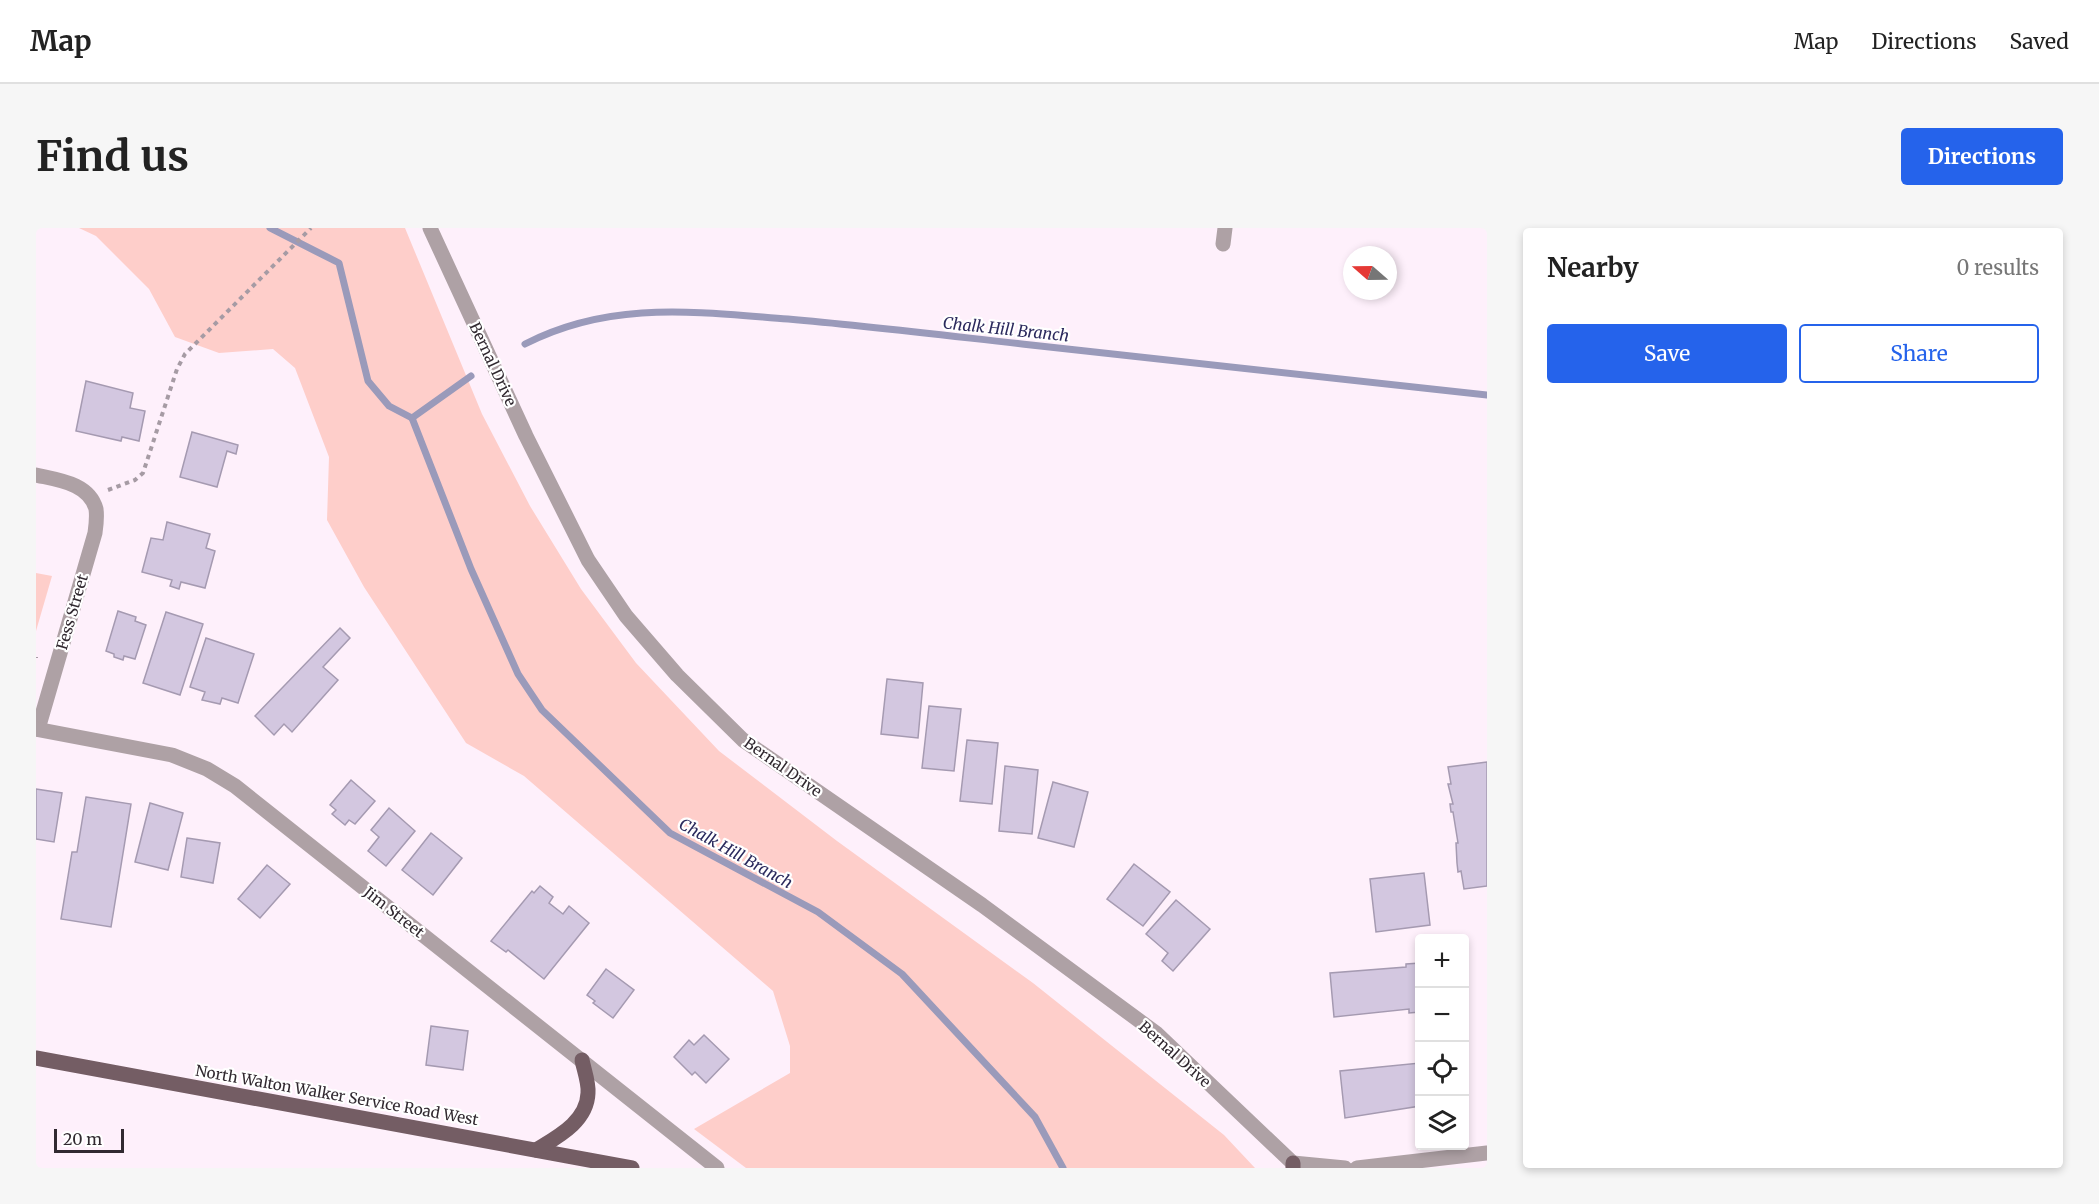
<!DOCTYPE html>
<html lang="en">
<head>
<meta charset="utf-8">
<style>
	body { margin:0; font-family:Merriweather,serif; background:#f6f6f6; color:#222 }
	.controls { position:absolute; right:18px; bottom:18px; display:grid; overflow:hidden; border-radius:6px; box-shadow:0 3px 9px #0003 }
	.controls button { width:54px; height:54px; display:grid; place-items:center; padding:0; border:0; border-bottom:2px solid #e0e0e0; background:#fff; color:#222; font:30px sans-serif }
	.compass { position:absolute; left:1307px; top:18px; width:54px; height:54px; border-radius:50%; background:#fff; box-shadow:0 3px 9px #0003; rotate:290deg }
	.scale { position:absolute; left:18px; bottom:15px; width:70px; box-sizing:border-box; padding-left:6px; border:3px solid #312930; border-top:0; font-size:16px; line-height:21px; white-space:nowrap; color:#312930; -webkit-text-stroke:4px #fff; paint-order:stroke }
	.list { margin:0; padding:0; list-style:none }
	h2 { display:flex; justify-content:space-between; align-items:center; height:78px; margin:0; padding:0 24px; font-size:26px }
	h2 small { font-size:20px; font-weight:400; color:#767676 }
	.actions { display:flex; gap:12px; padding:18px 24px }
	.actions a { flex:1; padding:14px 0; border:2px solid #2563eb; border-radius:6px; text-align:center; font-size:21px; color:#2563eb }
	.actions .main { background:#2563eb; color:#fff }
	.icon { flex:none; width:33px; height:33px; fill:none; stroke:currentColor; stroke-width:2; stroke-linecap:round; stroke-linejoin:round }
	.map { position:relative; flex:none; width:1451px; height:940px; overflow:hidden; border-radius:6px }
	header { display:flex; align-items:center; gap:36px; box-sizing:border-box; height:84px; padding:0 30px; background:#fff; border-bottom:2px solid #e0e0e0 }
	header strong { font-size:28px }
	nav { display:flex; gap:33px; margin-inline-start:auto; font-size:21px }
	.intro { display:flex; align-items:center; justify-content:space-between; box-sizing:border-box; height:144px; padding:0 36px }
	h1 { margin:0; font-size:42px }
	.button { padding:15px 27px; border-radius:6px; background:#2563eb; color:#fff; font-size:21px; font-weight:700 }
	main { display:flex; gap:36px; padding:0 36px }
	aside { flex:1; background:#fff; border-radius:6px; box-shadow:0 3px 9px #0003 }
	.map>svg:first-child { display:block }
</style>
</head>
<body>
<header>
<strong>Map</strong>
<nav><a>Map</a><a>Directions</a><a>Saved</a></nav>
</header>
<div class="intro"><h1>Find us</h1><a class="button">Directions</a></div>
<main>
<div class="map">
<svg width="1451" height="940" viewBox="0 0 1451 940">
	<rect width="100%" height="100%" fill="#fef0fb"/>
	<g fill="#fececa">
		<polygon points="43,0 369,0 446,186 494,278 545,361 600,435 683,523 801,613 997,755 1188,907 1219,940 710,940 658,901 754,845 754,818 737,763 488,548 430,515 328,359 291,292 293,229 259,140 237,121 183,125 139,109 113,61 60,8"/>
		<polygon points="0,345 16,348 0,403"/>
	</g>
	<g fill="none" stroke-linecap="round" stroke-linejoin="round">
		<g stroke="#9a9aba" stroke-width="7">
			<polyline points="234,0 303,35 332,153 353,178 376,190 435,148"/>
			<path d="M489,116c86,-44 170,-32 263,-25 81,7 162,17 243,26 152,16 304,33 456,50"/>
			<polyline points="376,190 435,341 482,446 506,482 634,605 782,684 866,746 999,889 1027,940"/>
		</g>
	</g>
	<g fill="#d3c7e0" stroke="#a59ab1" stroke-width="1.5">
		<polygon points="50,153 97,165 94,180 109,183 103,213 86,209 85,213 40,203"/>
		<polygon points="156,204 202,217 200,226 191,223 181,259 144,249"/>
		<polygon points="131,294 174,306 170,320 179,323 169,360 145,354 143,361 134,358 136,352 106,344 115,310 127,312"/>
		<polygon points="82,383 100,389 99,393 110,397 99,431 88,428 87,432 78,429 78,426 70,423"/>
		<polygon points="130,384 167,396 144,467 107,455"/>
		<polygon points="304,400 314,410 287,439 302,452 256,504 248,496 238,507 219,488"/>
		<polygon points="170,410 218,426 202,475 186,470 184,476 166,472 169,464 154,459"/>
		<polygon points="851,451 887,455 882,510 845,506"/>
		<polygon points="893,478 925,481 918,543 886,540"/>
		<polygon points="931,512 962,515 956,576 924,573"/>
		<polygon points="1451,534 1451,658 1428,661 1425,643 1422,644 1421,635 1420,615 1422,615 1417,584 1415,584 1414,576 1417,576 1412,556 1415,556 1412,539"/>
		<polygon points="969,538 1002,542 996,606 963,603"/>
		<polygon points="315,552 339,573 319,596 313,592 309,597 296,586 300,582 294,577"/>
		<polygon points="1017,554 1052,564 1038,619 1002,610"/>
		<polygon points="0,561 26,565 18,614 0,611"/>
		<polygon points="50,569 95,576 75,699 25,691 36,624 41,624"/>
		<polygon points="114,575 147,585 132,642 99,634"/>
		<polygon points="353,580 379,603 350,638 332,623 343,609 335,602"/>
		<polygon points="395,605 426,630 397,667 366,642"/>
		<polygon points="151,610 184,615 177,655 145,649"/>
		<polygon points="1098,636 1134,664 1107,698 1071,671"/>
		<polygon points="231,637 254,656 224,690 202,671"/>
		<polygon points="1388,645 1394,697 1340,704 1334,651"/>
		<polygon points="504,658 517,669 513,675 527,686 533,678 553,695 508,751 472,722 470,724 455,713 496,663 498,665"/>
		<polygon points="1140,672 1174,701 1137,743 1126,733 1132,725 1110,706"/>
		<polygon points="1384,735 1384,784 1373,785 1373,781 1298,789 1294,745 1370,739 1370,736"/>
		<polygon points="570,741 598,762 577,790 557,775 559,773 551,767"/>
		<polygon points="395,798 432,803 427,842 390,837"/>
		<polygon points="668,807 693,831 670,855 659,844 656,847 638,829 653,812 658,817"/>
		<polygon points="1384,835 1384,878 1309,890 1304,843"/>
		<polygon points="1428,839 1432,873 1428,873"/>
	</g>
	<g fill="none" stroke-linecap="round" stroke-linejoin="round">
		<g stroke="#a69ba4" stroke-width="4" stroke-dasharray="4.5 4.5" stroke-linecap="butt">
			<polyline points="72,262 99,252 107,245 141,141 149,126 275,0"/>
			<polyline points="0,429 0,430"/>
		</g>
		<g stroke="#aea1a5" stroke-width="15">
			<polyline points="394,0 490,208 552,332 590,388 641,447 707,512 946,677 1120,805 1262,940"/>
			<polyline points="1187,16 1189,0"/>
			<path d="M0,247c22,5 53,8 60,34 1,7 0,17 -1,24l-57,196"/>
			<polyline points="0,501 136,527 171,541 199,558 681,940"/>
			<polyline points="1257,935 1309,940"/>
			<polyline points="1321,940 1451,925"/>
		</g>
		<g stroke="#745d64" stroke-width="15">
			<polyline points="0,830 596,940"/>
			<path d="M500,922c21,-13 51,-28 52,-57 1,-10 -4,-23 -6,-33"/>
			<polyline points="1257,935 1257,940"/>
		</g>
	</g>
	<g text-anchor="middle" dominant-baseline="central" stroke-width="4.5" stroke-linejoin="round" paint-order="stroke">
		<g font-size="15" fill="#312930" stroke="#fff">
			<text transform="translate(457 136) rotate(65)">Bernal Drive</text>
			<text transform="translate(36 384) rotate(-74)">Fess Street</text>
			<text transform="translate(747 539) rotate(35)">Bernal Drive</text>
			<text transform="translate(358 684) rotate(38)">Jim Street</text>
			<text transform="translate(1139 826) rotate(42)">Bernal Drive</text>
			<text transform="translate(301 867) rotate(10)">North Walton Walker Service Road West</text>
		</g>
		<g font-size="16" font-style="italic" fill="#2b2a5d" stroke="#fff">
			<text transform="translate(970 101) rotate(6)">Chalk Hill Branch</text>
			<text transform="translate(700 625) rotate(29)">Chalk Hill Branch</text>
		</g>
	</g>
</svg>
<div class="controls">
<button>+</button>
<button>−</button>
<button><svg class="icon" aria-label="locate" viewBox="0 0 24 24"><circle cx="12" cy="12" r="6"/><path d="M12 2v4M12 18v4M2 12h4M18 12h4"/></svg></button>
<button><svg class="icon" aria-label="layers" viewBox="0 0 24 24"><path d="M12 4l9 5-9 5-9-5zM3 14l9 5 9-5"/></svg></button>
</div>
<svg class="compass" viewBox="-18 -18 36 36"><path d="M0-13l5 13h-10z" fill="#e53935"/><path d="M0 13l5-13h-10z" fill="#767676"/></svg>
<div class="scale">20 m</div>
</div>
<aside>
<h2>Nearby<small>0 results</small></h2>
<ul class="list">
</ul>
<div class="actions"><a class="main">Save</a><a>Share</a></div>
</aside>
</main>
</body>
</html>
